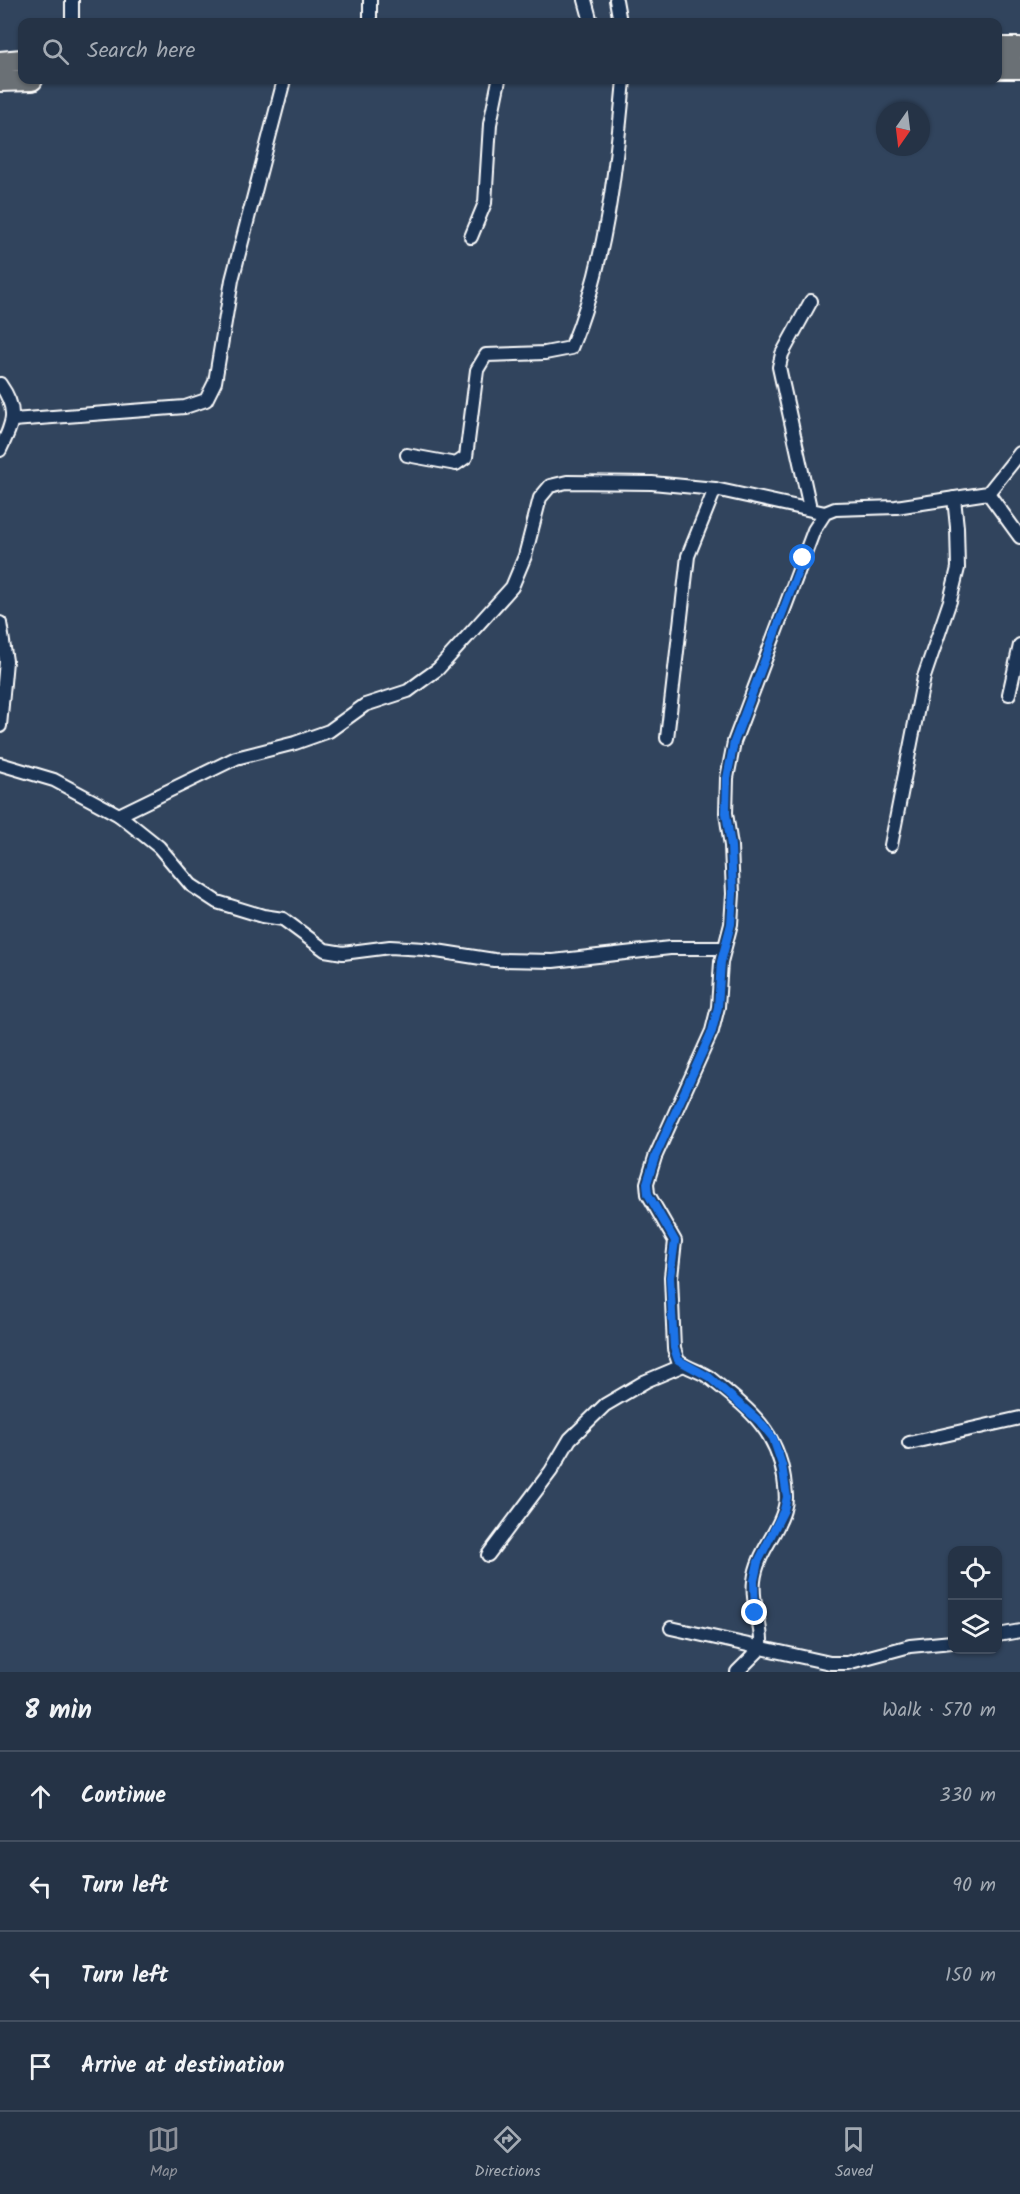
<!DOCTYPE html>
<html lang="en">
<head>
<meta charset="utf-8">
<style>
	body { margin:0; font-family:Kalam,sans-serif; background:#2d3b4d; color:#f1f3f6 }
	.controls { position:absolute; right:18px; bottom:18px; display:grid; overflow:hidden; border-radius:12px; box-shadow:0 2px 4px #0004 }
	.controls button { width:54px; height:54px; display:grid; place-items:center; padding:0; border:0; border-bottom:2px solid #424e5f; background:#253346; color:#f1f3f6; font:30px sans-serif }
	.compass { position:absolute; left:876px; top:102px; width:54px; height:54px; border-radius:50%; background:#253346; box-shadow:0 2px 4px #0004; rotate:194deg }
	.stop { position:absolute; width:18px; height:18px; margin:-14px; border:4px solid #1a73e8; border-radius:50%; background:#fff }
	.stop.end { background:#1a73e8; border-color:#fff; box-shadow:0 2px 6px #0008 }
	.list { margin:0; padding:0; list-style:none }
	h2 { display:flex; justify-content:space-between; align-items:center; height:78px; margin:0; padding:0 24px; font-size:26px }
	h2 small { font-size:20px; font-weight:400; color:#a3aab3 }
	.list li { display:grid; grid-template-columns:39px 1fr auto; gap:18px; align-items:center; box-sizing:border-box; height:90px; padding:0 24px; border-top:2px solid #424e5f }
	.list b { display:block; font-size:22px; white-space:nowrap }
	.list em { font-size:20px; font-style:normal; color:#a3aab3 }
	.icon { flex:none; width:33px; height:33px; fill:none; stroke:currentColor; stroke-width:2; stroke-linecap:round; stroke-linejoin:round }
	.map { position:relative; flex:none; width:1020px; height:1672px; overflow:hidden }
	.search { position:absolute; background:#253346; box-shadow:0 2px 4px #0004; left:18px; right:18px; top:18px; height:66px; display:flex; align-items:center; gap:15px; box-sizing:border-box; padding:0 21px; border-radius:12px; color:#a3aab3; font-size:22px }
	.sheet { height:438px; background:#253346 }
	nav { display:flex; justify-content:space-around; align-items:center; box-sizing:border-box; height:84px; border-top:2px solid #424e5f; background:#253346; font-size:16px; color:#a3aab3 }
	nav a { display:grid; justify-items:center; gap:3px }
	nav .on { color:#8c9099 }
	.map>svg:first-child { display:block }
</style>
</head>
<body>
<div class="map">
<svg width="1020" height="1672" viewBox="0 0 1020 1672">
	<rect width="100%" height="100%" fill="#31445d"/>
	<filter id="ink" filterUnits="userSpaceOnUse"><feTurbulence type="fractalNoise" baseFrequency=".0167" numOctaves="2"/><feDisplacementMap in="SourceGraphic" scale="12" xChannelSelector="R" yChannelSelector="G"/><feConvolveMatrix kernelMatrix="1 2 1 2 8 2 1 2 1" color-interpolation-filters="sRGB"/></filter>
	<g filter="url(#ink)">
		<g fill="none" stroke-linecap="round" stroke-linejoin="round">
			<g stroke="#fff" stroke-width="16">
				<g id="street">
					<polyline points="72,0 72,22"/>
					<polyline points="370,0 370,22"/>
					<polyline points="585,0 591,22"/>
					<polyline points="616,0 620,22"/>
					<polyline points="471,237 485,203 490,124 499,80"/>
					<path d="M0,384c19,27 13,38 0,66"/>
					<polyline points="13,420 185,407 206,400 215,382 232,280 284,80"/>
					<path d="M407,455l49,9 10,-7 11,-87 9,-15 59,-2 26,-5c35,-84 45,-179 53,-268"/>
					<polyline points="988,493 1020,537"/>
					<polyline points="810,508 779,367 782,354 811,301"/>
					<polyline points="0,623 6,661 0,726"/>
					<polyline points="1009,694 1020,645"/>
					<polyline points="667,738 688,556 715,489"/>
					<polyline points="0,764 54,780 119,815 159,847 191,885 217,902 263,916 283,919 325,950 343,953 390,947 424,949 494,960 553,961 670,948 723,948"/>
					<polyline points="119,815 236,758 295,743 329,731 365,705 408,691 420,682 438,669 512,587 525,556 540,498 550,486 567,482 652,483 715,489 825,513"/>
					<polyline points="891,845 924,677 950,601 958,568 957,527 954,498"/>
					<polyline points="909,1443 1020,1418"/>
					<polyline points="488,1555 551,1471 570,1439 605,1405 646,1381 684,1365"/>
					<polyline points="671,1628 830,1663 847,1663 910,1646 952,1642"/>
					<polyline points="998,1635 1020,1631"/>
					<path d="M737,1672l24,-24c2,-23 -10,-44 -7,-67 3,-28 23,-46 30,-71 4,-11 1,-21 0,-32 -8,-50 -37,-70 -74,-100 -9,-7 -22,-9 -32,-17l-4,-12 -3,-72 4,-36 -27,-47 -1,-11 8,-26 57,-126 6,-24 3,-45 10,-38 2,-30 -2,-48 -5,-33 1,-35 7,-36 80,-212 11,-17 10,-4 61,-2 92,-14 32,-40"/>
				</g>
			</g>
			<g stroke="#fff" stroke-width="24">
				<g id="primary">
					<polyline points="998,48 1020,48"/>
					<polyline points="0,62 22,60"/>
					<polyline points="998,68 1020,68"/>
					<polyline points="0,81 32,80"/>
				</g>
			</g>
			<use href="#street" stroke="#1d3557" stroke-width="12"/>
			<use href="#primary" stroke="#6b6f75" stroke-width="20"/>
		</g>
	</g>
	<g fill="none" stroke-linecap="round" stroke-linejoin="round" filter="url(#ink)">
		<polyline stroke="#1a73e8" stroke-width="8" points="755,1613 754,1581 758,1562 784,1510 787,1497 782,1465 773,1438 759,1421 709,1377 678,1360 674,1348 670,1277 675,1241 648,1194 647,1183 655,1157 712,1031 718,1007 721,962 731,924 733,894 731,846 726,813 727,778 734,742 803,558"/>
	</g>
</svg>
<div class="controls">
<button><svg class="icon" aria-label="locate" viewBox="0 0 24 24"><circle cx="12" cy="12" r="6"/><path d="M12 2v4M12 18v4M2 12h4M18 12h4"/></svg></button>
<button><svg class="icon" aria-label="layers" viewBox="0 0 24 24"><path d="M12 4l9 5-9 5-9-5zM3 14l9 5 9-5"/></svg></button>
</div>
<svg class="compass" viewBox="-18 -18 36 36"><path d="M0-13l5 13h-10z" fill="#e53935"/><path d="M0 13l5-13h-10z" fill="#a3aab3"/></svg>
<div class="stop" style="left:803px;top:558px"></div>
<div class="stop end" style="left:755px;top:1613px"></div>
<div class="search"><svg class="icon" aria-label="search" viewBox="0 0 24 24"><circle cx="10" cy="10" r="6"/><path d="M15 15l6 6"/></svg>Search here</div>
</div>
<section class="sheet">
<h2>8 min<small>Walk · 570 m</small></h2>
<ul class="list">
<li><svg class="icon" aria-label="ahead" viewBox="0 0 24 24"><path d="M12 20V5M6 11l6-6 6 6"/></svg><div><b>Continue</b></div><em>330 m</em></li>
<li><svg class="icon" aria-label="left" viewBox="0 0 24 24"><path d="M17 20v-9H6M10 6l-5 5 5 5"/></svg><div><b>Turn left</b></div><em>90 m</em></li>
<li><svg class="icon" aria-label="left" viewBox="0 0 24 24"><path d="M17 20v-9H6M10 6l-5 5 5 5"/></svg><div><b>Turn left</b></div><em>150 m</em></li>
<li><svg class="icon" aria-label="arrive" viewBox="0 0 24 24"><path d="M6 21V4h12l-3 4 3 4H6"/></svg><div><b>Arrive at destination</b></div></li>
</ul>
</section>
<nav>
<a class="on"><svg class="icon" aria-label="map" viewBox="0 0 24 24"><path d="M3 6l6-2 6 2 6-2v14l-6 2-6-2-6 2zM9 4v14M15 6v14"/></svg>Map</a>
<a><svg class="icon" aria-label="directions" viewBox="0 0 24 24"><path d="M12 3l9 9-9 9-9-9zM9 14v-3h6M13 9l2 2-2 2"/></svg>Directions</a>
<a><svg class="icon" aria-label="saved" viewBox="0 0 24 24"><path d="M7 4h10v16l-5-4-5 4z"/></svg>Saved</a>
</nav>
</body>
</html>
